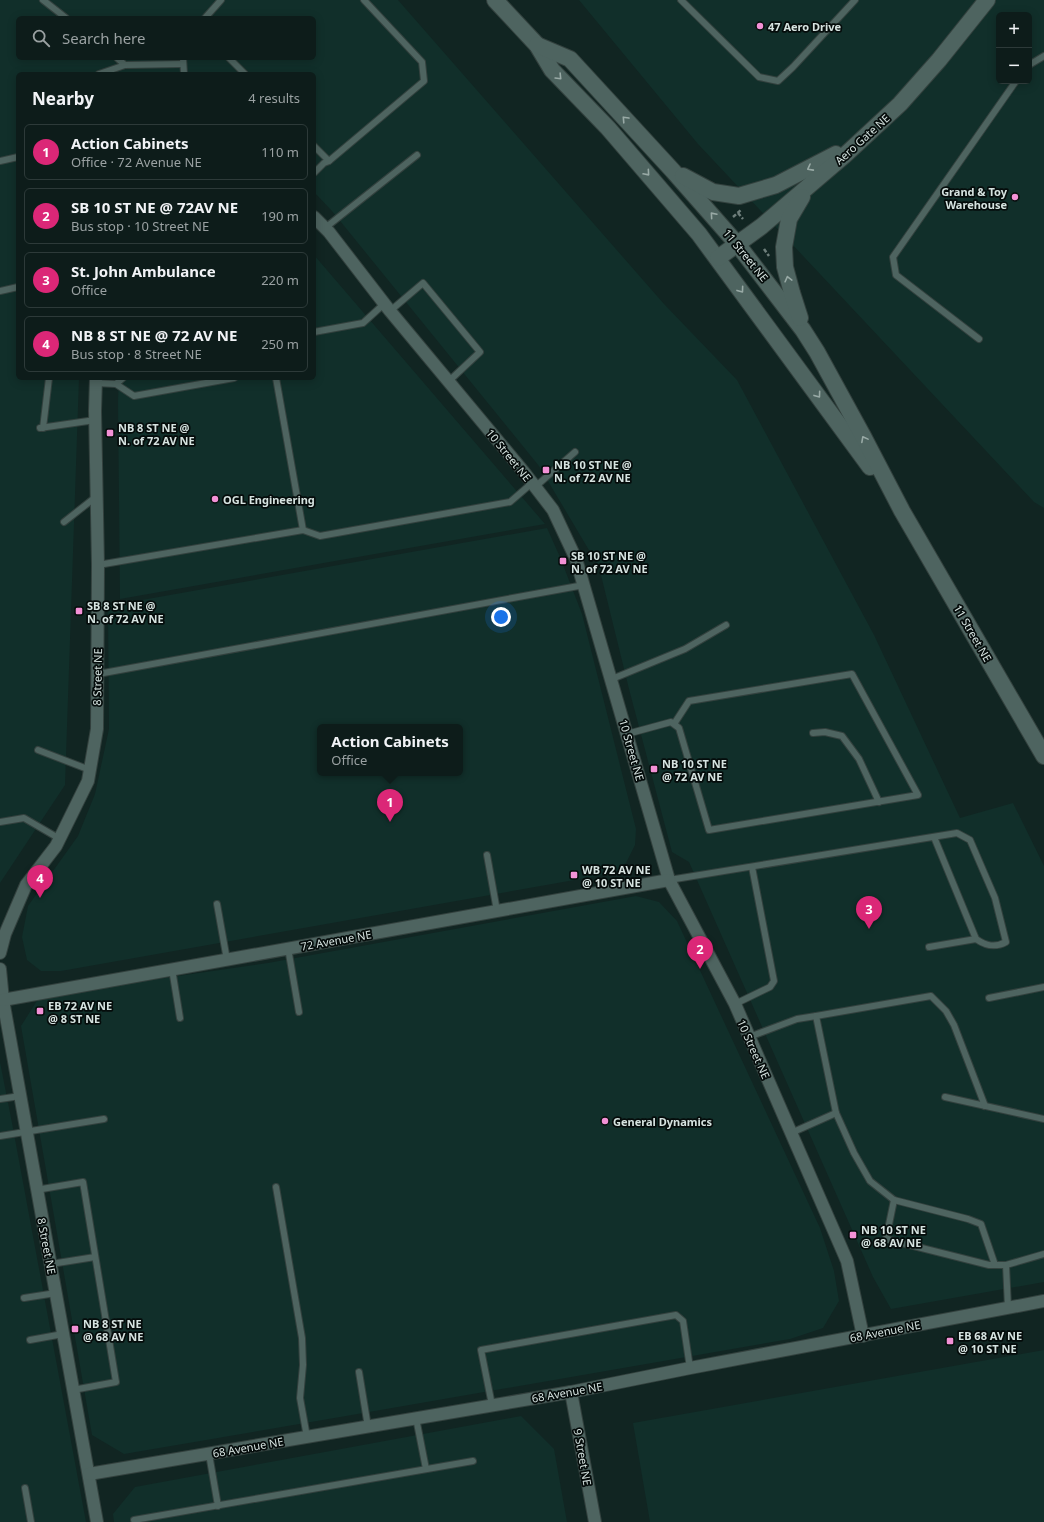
<!DOCTYPE html>
<html lang="en">
<head>
<meta charset="utf-8">
<style>
	body { margin:0; font-family:"Noto Sans",sans-serif; background:#1b2927; color:#f1f3f6 }
	.controls { position:absolute; right:12px; top:12px; display:grid; overflow:hidden; border-radius:6px; box-shadow:0 2px 10px #0003 }
	.controls button { width:36px; height:36px; display:grid; place-items:center; padding:0; border:0; border-bottom:1px solid #2d3a39; background:#0d1c1a; color:#f1f3f6; font:20px sans-serif }
	.you { position:absolute; left:501px; top:617px; width:14px; height:14px; margin:-10px; border:3px solid #fff; border-radius:50%; background:#1a73e8; box-shadow:0 0 0 6px #1a73e833 }
	.badge { display:grid; place-items:center; width:26px; height:26px; border-radius:50%; background:#db2777; color:#fff; font-size:13px; font-weight:700 }
	.pin { position:absolute; translate:-50% -33px; filter:drop-shadow(0 1px 2px #0008) }
	.pin::after { content:''; position:absolute; top:21px; width:14px; height:12px; background:inherit; clip-path:polygon(0 0,100% 0,50% 100%) }
	.popup { position:absolute; left:317px; top:724px; width:146px; height:52px; box-sizing:border-box; display:grid; place-content:center; border-radius:6px; background:#0d1c1a; filter:drop-shadow(0 1px 3px #0005); font-size:13px; white-space:nowrap; color:#9aa1a2 }
	.popup b { font-size:15px; color:#f1f3f6 }
	.popup::after { content:''; position:absolute; left:50%; top:100%; margin-left:-8px; border:8px solid transparent; border-top-color:#0d1c1a }
	.list { margin:0; padding:0; list-style:none }
	h2 { display:flex; justify-content:space-between; align-items:center; height:52px; margin:0; padding:0 16px; font-size:17px }
	h2 small { font-size:13px; font-weight:400; color:#9aa1a2 }
	.list li { display:grid; grid-template-columns:26px 1fr auto; gap:12px; align-items:center; box-sizing:border-box; height:56px; margin:0 8px 8px; padding:0 8px; border:1px solid #2d3a39; border-radius:6px }
	.list b { display:block; font-size:15px; white-space:nowrap }
	.list p { margin:0; font-size:13px; white-space:nowrap; color:#9aa1a2 }
	.list em { font-size:13px; font-style:normal; color:#9aa1a2 }
	.icon { flex:none; width:22px; height:22px; fill:none; stroke:currentColor; stroke-width:2; stroke-linecap:round; stroke-linejoin:round }
	.map { position:relative; flex:none; width:1044px; height:1522px; overflow:hidden }
	.search { position:absolute; background:#0d1c1a; box-shadow:0 2px 10px #0003; left:16px; top:16px; width:300px; height:44px; display:flex; align-items:center; gap:10px; box-sizing:border-box; padding:0 14px; border-radius:6px; color:#9aa1a2; font-size:15px }
	.panel { position:absolute; background:#0d1c1a; box-shadow:0 2px 10px #0003; left:16px; top:72px; width:300px; height:308px; border-radius:6px }
	.map>svg:first-child { display:block }
</style>
</head>
<body>
<div class="map">
<svg width="1044" height="1522" viewBox="0 0 1044 1522">
	<rect width="100%" height="100%" fill="#112522"/>
	<g fill="#112f2a" fill-rule="evenodd">
		<path d="M0,0h398l266,304 73,76 137,255 86,183 53,-15 31,63v416l-153,27 -18,-32 -184,-415 -17,-10 -43,-163 -30,-122 -60,-101 -207,-255 -18,-19v-118h-296v304h61l-14,407 -65,98zM18,18h296v40h-296z"/>
		<path d="M579,0h465v508l-10,-6 -336,-358zM999,15h30v66h-30z"/>
		<polygon points="314,255 545,524 120,599 118,402 119,378 314,378"/>
		<path d="M547,528l13,29 22,57 54,215 -1,16 -9,18 -12,10 -553,98h-20l-14,-11 -5,-23 6,-31 50,-70 17,-42 14,-65 -1,-123zM320,727h140v46h-140z"/>
		<polygon points="636,896 659,902 677,921 820,1228 834,1271 839,1301 823,1328 790,1339 346,1416 124,1454 92,1435 21,1026 40,996 268,963"/>
		<polygon points="0,1062 12,1123 86,1522 0,1522"/>
		<polygon points="1044,1350 1044,1522 650,1522 633,1423"/>
		<polygon points="521,1416 554,1449 567,1522 114,1522 113,1514 135,1487"/>
	</g>
	<g fill="none" stroke-linecap="round" stroke-linejoin="round">
		<g stroke="#33413e" stroke-width="8">
			<g id="lane">
				<polyline points="43,0 66,18"/>
				<polyline points="681,0 759,77 778,81 793,67 855,0"/>
				<polyline points="205,18 221,0"/>
				<polyline points="117,58 125,65 183,64"/>
				<polyline points="183,58 184,74"/>
				<polyline points="229,58 245,74"/>
				<polyline points="1029,65 1044,56"/>
				<polyline points="99,74 125,65"/>
				<polyline points="314,146 329,161"/>
				<polyline points="0,161 18,157"/>
				<polyline points="314,173 324,163 329,161 424,81 422,62 364,0"/>
				<polyline points="325,228 417,155"/>
				<polyline points="0,291 18,287"/>
				<polyline points="390,311 423,283 480,352 449,381"/>
				<polyline points="314,332 363,323 385,303"/>
				<polyline points="979,339 896,275 893,257 1016,81"/>
				<polyline points="276,378 303,530"/>
				<polyline points="96,383 116,384 123,378"/>
				<polyline points="116,384 134,396 234,378"/>
				<polyline points="40,428 95,420"/>
				<polyline points="43,428 49,378"/>
				<polyline points="535,487 575,452"/>
				<polyline points="64,522 97,496"/>
				<polyline points="98,565 303,530 320,536 510,502 532,483"/>
				<polyline points="98,674 584,585"/>
				<polyline points="612,679 685,649 726,625"/>
				<polyline points="813,733 825,732 842,736 859,759 879,802"/>
				<polyline points="627,734 671,722 679,728 709,830 918,795 852,674 689,701 674,724"/>
				<polyline points="38,750 90,770"/>
				<polyline points="0,822 24,818 60,839"/>
				<polyline points="487,855 497,911"/>
				<path d="M669,880l288,-47 13,7 25,58 11,44c-11,6 -20,4 -30,-3l-42,-102"/>
				<polyline points="217,904 227,960"/>
				<polyline points="929,947 976,939"/>
				<polyline points="288,948 299,1012"/>
				<polyline points="172,969 180,1018"/>
				<polyline points="989,998 1044,987"/>
				<polyline points="735,1004 770,987 774,981 752,867"/>
				<polyline points="749,1037 797,1019 816,1016"/>
				<polyline points="945,1097 1044,1119"/>
				<polyline points="0,1099 20,1096"/>
				<polyline points="985,1106 954,1025 946,1011 931,996 816,1016 836,1113 854,1153 870,1181 894,1200 886,1239 989,1265 1006,1265 1044,1254"/>
				<polyline points="791,1133 836,1113"/>
				<polyline points="0,1136 104,1119"/>
				<polyline points="276,1187 302,1338 303,1365 300,1398 307,1437"/>
				<polyline points="36,1190 83,1182 116,1382 73,1390"/>
				<polyline points="894,1200 968,1219 981,1224 995,1265"/>
				<polyline points="51,1264 95,1257"/>
				<polyline points="1006,1265 1008,1307"/>
				<polyline points="24,1298 56,1293"/>
				<polyline points="30,1340 63,1334"/>
				<polyline points="359,1372 368,1427"/>
				<polyline points="492,1405 481,1350 676,1315 683,1321 690,1368"/>
				<polyline points="416,1418 426,1469"/>
				<polyline points="209,1454 218,1506"/>
				<polyline points="25,1488 31,1522"/>
				<polyline points="134,1520 473,1461"/>
			</g>
		</g>
		<g stroke="#33413e" stroke-width="14">
			<g id="street">
				<polyline points="314,217 329,232 390,311 523,471 553,510 576,559 669,880 735,1004 847,1261 863,1336"/>
				<polyline points="0,953 5,934 26,885 56,846 88,781 97,729 98,565 95,411 96,378"/>
				<polyline points="0,969 3,1000 97,1522"/>
				<polyline points="3,1000 669,880"/>
				<polyline points="571,1392 595,1522"/>
				<polyline points="89,1474 571,1392 690,1368 1044,1301"/>
			</g>
		</g>
		<g stroke="#33413e" stroke-width="18">
			<g id="secondary">
				<polyline points="495,0 537,45 552,70 608,128 699,234 870,467"/>
				<polyline points="537,45 570,59 673,171 738,245 803,330 817,352 863,436 902,511 1044,756"/>
				<polyline points="683,176 713,192 739,196 776,185 836,154"/>
				<polyline points="718,258 762,226 845,155 900,104 939,60 987,0"/>
				<polyline points="800,318 792,293 785,267 784,247 789,219 802,197"/>
			</g>
		</g>
		<g stroke="#6e7e7b" stroke-width="2.5" stroke-dasharray="4 2" stroke-linecap="butt">
			<polyline points="738,213 743,219"/>
			<polyline points="733,217 741,210"/>
			<polyline points="764,249 769,256"/>
		</g>
		<use href="#lane" stroke="#4e6460" stroke-width="6"/>
		<use href="#street" stroke="#4e6460" stroke-width="12"/>
		<use href="#secondary" stroke="#4e6460" stroke-width="16"/>
	</g>
	<defs><path id="oneway-chevron" d="M-2-3.5L2.5 0L-2 3.5" fill="none" stroke-width="1.6" stroke-linecap="round" stroke-linejoin="round"/></defs>
	<g stroke="#99aaa6">
		<use href="#oneway-chevron" transform="translate(559 77) rotate(46)"/>
		<use href="#oneway-chevron" transform="translate(625 119) rotate(-133)"/>
		<use href="#oneway-chevron" transform="translate(810 168) rotate(152)"/>
		<use href="#oneway-chevron" transform="translate(647 173) rotate(49)"/>
		<use href="#oneway-chevron" transform="translate(713 215) rotate(-131)"/>
		<use href="#oneway-chevron" transform="translate(788 279) rotate(-104)"/>
		<use href="#oneway-chevron" transform="translate(741 290) rotate(54)"/>
		<use href="#oneway-chevron" transform="translate(818 395) rotate(54)"/>
		<use href="#oneway-chevron" transform="translate(864 439) rotate(-118)"/>
	</g>
	<g fill="#f391d6" stroke="#050c0b" stroke-width="1.5">
		<circle cx="760" cy="26" r="4"/>
		<circle cx="1015" cy="197" r="4"/>
		<rect x="106" y="429" width="8" height="8" rx="2"/>
		<rect x="542" y="466" width="8" height="8" rx="2"/>
		<circle cx="215" cy="499" r="4"/>
		<rect x="559" y="557" width="8" height="8" rx="2"/>
		<rect x="75" y="607" width="8" height="8" rx="2"/>
		<rect x="650" y="765" width="8" height="8" rx="2"/>
		<rect x="570" y="871" width="8" height="8" rx="2"/>
		<rect x="36" y="1007" width="8" height="8" rx="2"/>
		<circle cx="605" cy="1121" r="4"/>
		<rect x="849" y="1231" width="8" height="8" rx="2"/>
		<rect x="71" y="1325" width="8" height="8" rx="2"/>
		<rect x="946" y="1337" width="8" height="8" rx="2"/>
	</g>
	<g text-anchor="middle" dominant-baseline="central" stroke-width="3.5" stroke-linejoin="round" paint-order="stroke">
		<g font-size="11" font-weight="bold" fill="#d6e3e0" stroke="#050c0b" text-anchor="start">
			<text x="768" y="26">47 Aero Drive</text>
			<text x="1007" y="191" text-anchor="end">Grand &amp; Toy<tspan x="1007" dy="13">Warehouse</tspan></text>
			<text x="118" y="427">NB 8 ST NE @<tspan x="118" dy="13">N. of 72 AV NE</tspan></text>
			<text x="554" y="464">NB 10 ST NE @<tspan x="554" dy="13">N. of 72 AV NE</tspan></text>
			<text x="223" y="499">OGL Engineering</text>
			<text x="571" y="555">SB 10 ST NE @<tspan x="571" dy="13">N. of 72 AV NE</tspan></text>
			<text x="87" y="605">SB 8 ST NE @<tspan x="87" dy="13">N. of 72 AV NE</tspan></text>
			<text x="662" y="763">NB 10 ST NE<tspan x="662" dy="13">@ 72 AV NE</tspan></text>
			<text x="582" y="869">WB 72 AV NE<tspan x="582" dy="13">@ 10 ST NE</tspan></text>
			<text x="48" y="1005">EB 72 AV NE<tspan x="48" dy="13">@ 8 ST NE</tspan></text>
			<text x="613" y="1121">General Dynamics</text>
			<text x="861" y="1229">NB 10 ST NE<tspan x="861" dy="13">@ 68 AV NE</tspan></text>
			<text x="83" y="1323">NB 8 ST NE<tspan x="83" dy="13">@ 68 AV NE</tspan></text>
			<text x="958" y="1335">EB 68 AV NE<tspan x="958" dy="13">@ 10 ST NE</tspan></text>
		</g>
		<g font-size="11" fill="#d6e3e0" stroke="#050c0b">
			<text transform="translate(862 139) rotate(-42)">Aero Gate NE</text>
			<text transform="translate(746 255) rotate(51)">11 Street NE</text>
			<text transform="translate(509 455) rotate(51)">10 Street NE</text>
			<text transform="translate(973 633) rotate(60)">11 Street NE</text>
			<text transform="translate(97 677) rotate(-89)">8 Street NE</text>
			<text transform="translate(632 750) rotate(74)">10 Street NE</text>
			<text transform="translate(336 940) rotate(-10)">72 Avenue NE</text>
			<text transform="translate(754 1049) rotate(66)">10 Street NE</text>
			<text transform="translate(47 1246) rotate(79)">8 Street NE</text>
			<text transform="translate(885 1331) rotate(-11)">68 Avenue NE</text>
			<text transform="translate(567 1392) rotate(-10)">68 Avenue NE</text>
			<text transform="translate(248 1447) rotate(-10)">68 Avenue NE</text>
			<text transform="translate(583 1457) rotate(80)">9 Street NE</text>
		</g>
	</g>
</svg>
<div class="controls">
<button>+</button>
<button>−</button>
</div>
<div class="you"></div>
<div class="pin badge" style="left:390px;top:822px">1</div>
<div class="popup"><b>Action Cabinets</b>Office</div>
<div class="pin badge" style="left:700px;top:969px">2</div>
<div class="pin badge" style="left:869px;top:929px">3</div>
<div class="pin badge" style="left:40px;top:898px">4</div>
<div class="search"><svg class="icon" aria-label="search" viewBox="0 0 24 24"><circle cx="10" cy="10" r="6"/><path d="M15 15l6 6"/></svg>Search here</div>
<section class="panel">
<h2>Nearby<small>4 results</small></h2>
<ul class="list">
<li><span class="badge">1</span><div><b>Action Cabinets</b><p>Office · 72 Avenue NE</p></div><em>110 m</em></li>
<li><span class="badge">2</span><div><b>SB 10 ST NE @ 72AV NE</b><p>Bus stop · 10 Street NE</p></div><em>190 m</em></li>
<li><span class="badge">3</span><div><b>St. John Ambulance</b><p>Office</p></div><em>220 m</em></li>
<li><span class="badge">4</span><div><b>NB 8 ST NE @ 72 AV NE</b><p>Bus stop · 8 Street NE</p></div><em>250 m</em></li>
</ul>
</section>
</div>
</body>
</html>
